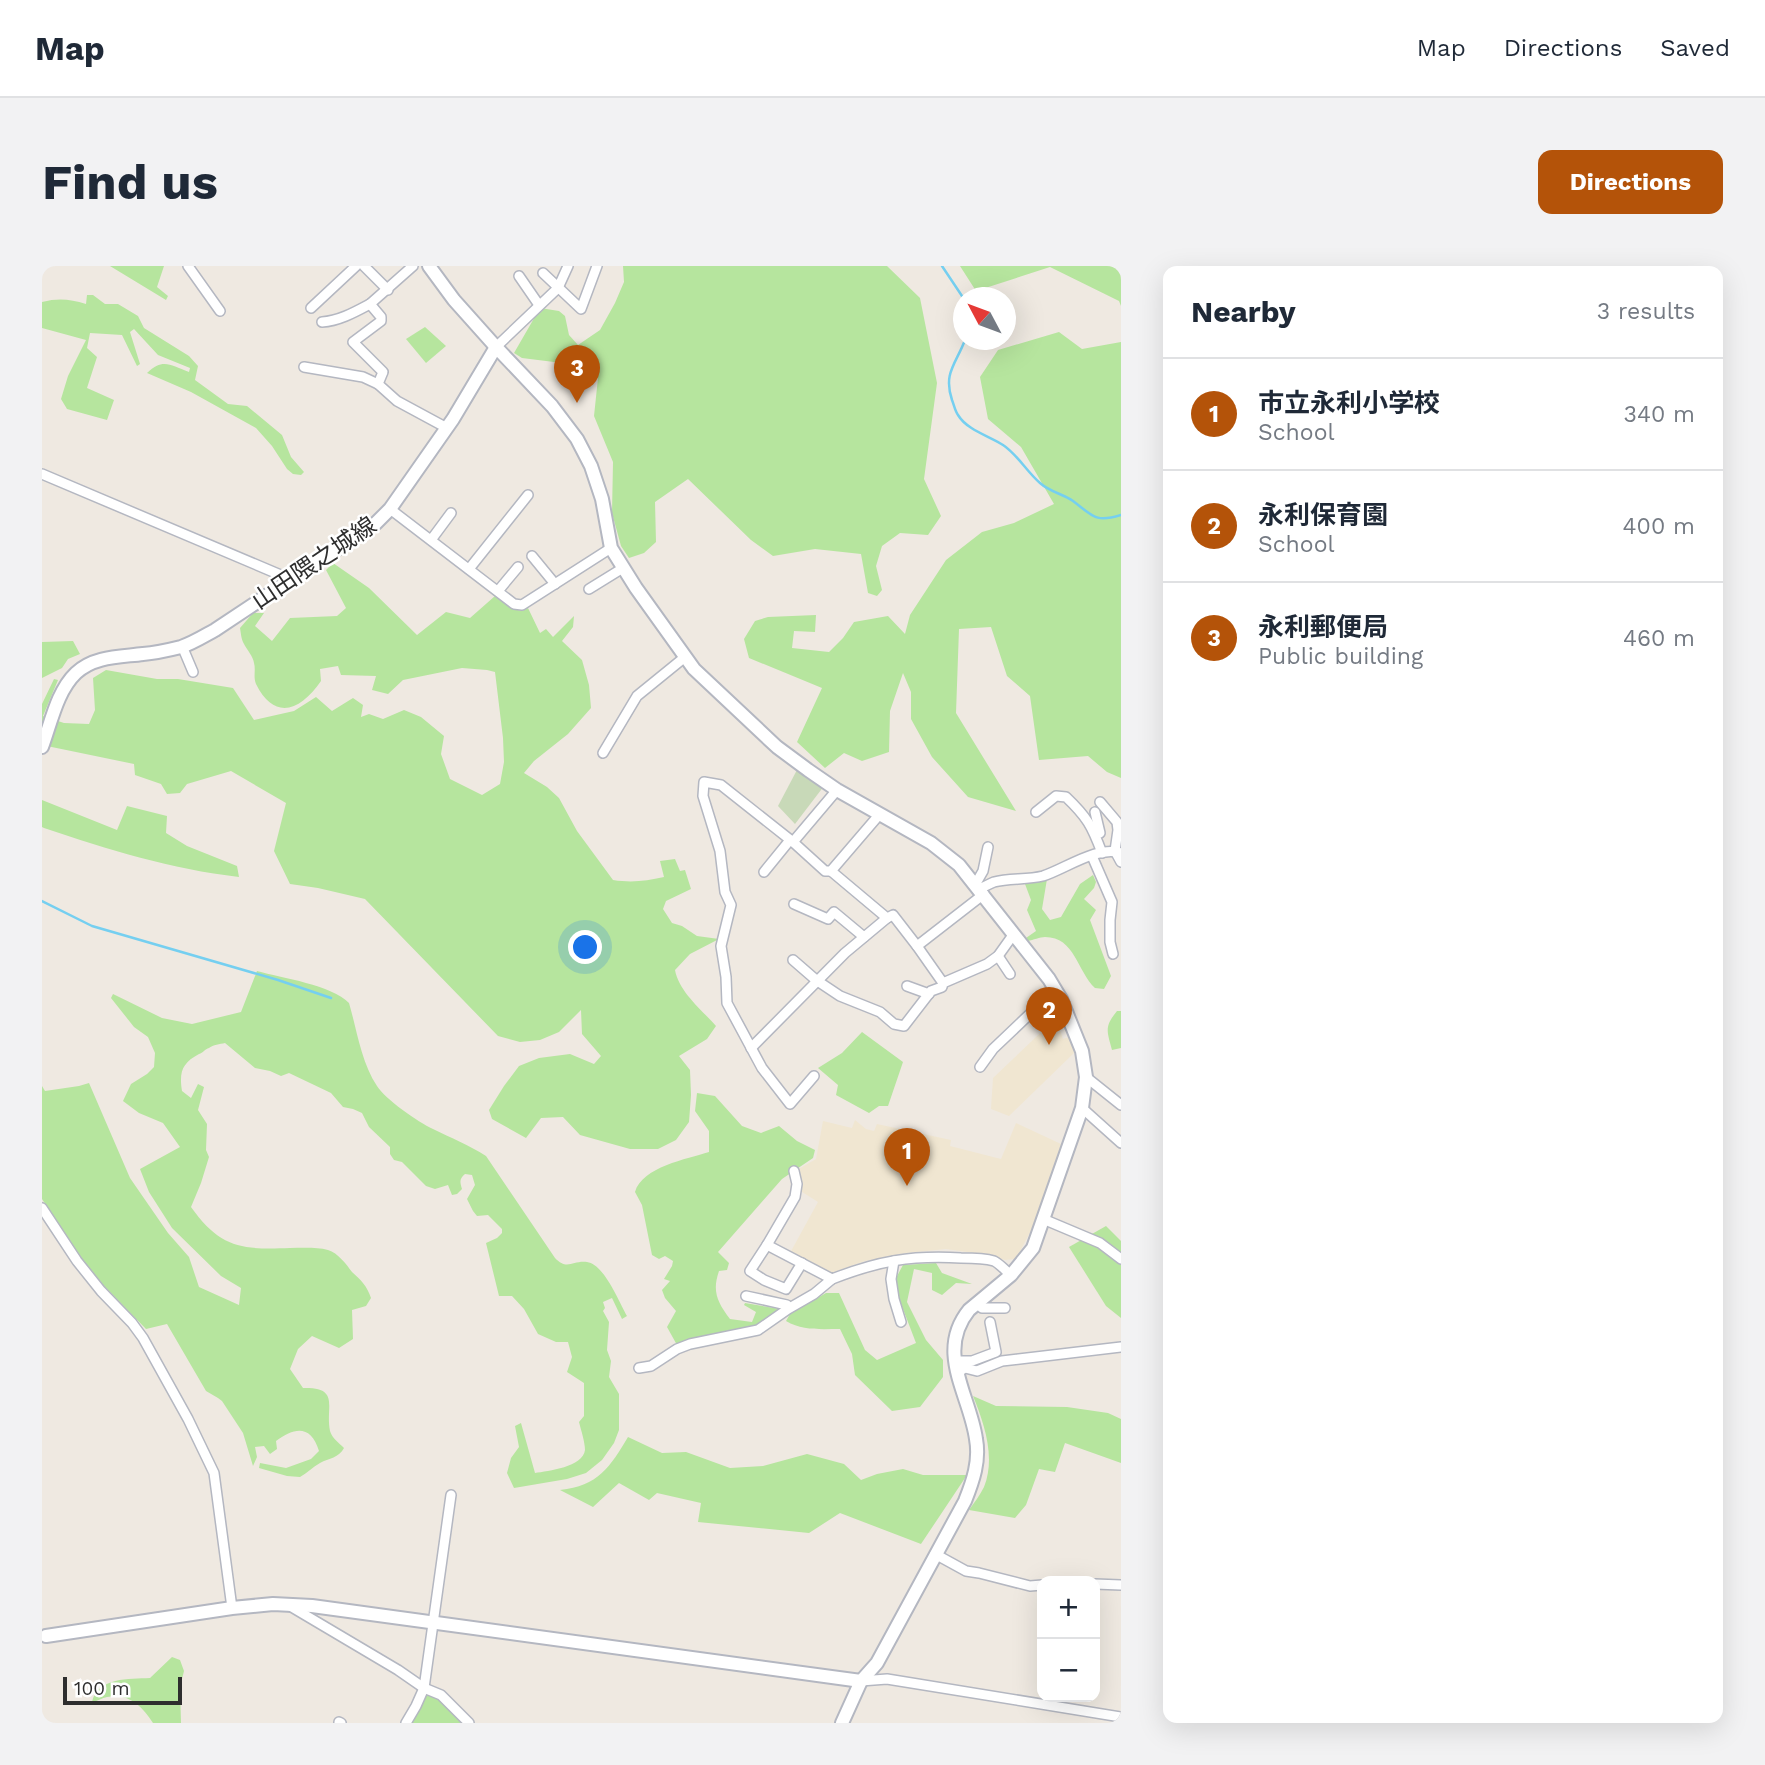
<!DOCTYPE html>
<html lang="en">
<head>
<meta charset="utf-8">
<style>
	body { margin:0; font-family:"Work Sans","Noto Sans JP",sans-serif; background:#f2f2f3; color:#1f2937 }
	.controls { position:absolute; right:21px; bottom:21px; display:grid; overflow:hidden; border-radius:14px; box-shadow:0 7px 28px #0002 }
	.controls button { width:63px; height:63px; display:grid; place-items:center; padding:0; border:0; border-bottom:2px solid #e0e1e3; background:#fff; color:#1f2937; font:35px sans-serif }
	.compass { position:absolute; left:911px; top:21px; width:63px; height:63px; border-radius:50%; background:#fff; box-shadow:0 7px 28px #0002; rotate:311deg }
	.scale { position:absolute; left:21px; bottom:18px; width:119px; box-sizing:border-box; padding-left:7px; border:4px solid #2e2e2e; border-top:0; font-size:19px; line-height:24px; white-space:nowrap; color:#2e2e2e; -webkit-text-stroke:5px #fff; paint-order:stroke }
	.you { position:absolute; left:544px; top:682px; width:24px; height:24px; margin:-18px; border:5px solid #fff; border-radius:50%; background:#1a73e8; box-shadow:0 0 0 10px #1a73e833 }
	.badge { display:grid; place-items:center; width:46px; height:46px; border-radius:50%; background:#b45309; color:#fff; font-size:23px; font-weight:700 }
	.pin { position:absolute; translate:-50% -58px; filter:drop-shadow(0 2px 4px #0008) }
	.pin::after { content:''; position:absolute; top:37px; width:24px; height:21px; background:inherit; clip-path:polygon(0 0,100% 0,50% 100%) }
	.list { margin:0; padding:0; list-style:none }
	h2 { display:flex; justify-content:space-between; align-items:center; height:91px; margin:0; padding:0 28px; font-size:30px }
	h2 small { font-size:23px; font-weight:400; color:#747a83 }
	.list li { display:grid; grid-template-columns:46px 1fr auto; gap:21px; align-items:center; box-sizing:border-box; height:112px; padding:0 28px; border-top:2px solid #e0e1e3 }
	.list b { display:block; font-size:26px; white-space:nowrap }
	.list p { margin:0; font-size:23px; white-space:nowrap; color:#747a83 }
	.list em { font-size:23px; font-style:normal; color:#747a83 }
	.map { position:relative; flex:none; width:1079px; height:1457px; overflow:hidden; border-radius:14px }
	header { display:flex; align-items:center; gap:42px; box-sizing:border-box; height:98px; padding:0 35px; background:#fff; border-bottom:2px solid #e0e1e3 }
	header strong { font-size:33px }
	nav { display:flex; gap:38px; margin-inline-start:auto; font-size:24px }
	.intro { display:flex; align-items:center; justify-content:space-between; box-sizing:border-box; height:168px; padding:0 42px }
	h1 { margin:0; font-size:49px }
	.button { padding:18px 32px; border-radius:14px; background:#b45309; color:#fff; font-size:24px; font-weight:700 }
	main { display:flex; gap:42px; padding:0 42px }
	aside { flex:1; background:#fff; border-radius:14px; box-shadow:0 7px 28px #0002 }
	.map>svg:first-child { display:block }
</style>
</head>
<body>
<header>
<strong>Map</strong>
<nav><a>Map</a><a>Directions</a><a>Saved</a></nav>
</header>
<div class="intro"><h1>Find us</h1><a class="button">Directions</a></div>
<main>
<div class="map">
<svg width="1079" height="1457" viewBox="0 0 1079 1457">
	<rect width="100%" height="100%" fill="#efe9e1"/>
	<g fill="#f0e6d1">
		<polygon points="1014,752 1021,773 1027,771 1032,787 967,850 949,843 951,812"/>
		<polygon points="813,854 824,863 832,865 835,858 909,874 908,880 959,893 974,857 1019,878 992,959 976,989 972,993 963,994 946,989 904,983 864,987 823,995 786,1008 748,987 776,936 757,924 755,904 774,893 781,855 810,862"/>
	</g>
	<g fill="#b6e59e">
		<polygon points="68,0 122,0 115,21 126,30 124,34"/>
		<polygon points="581,0 845,0 878,32 895,117 882,213 899,250 886,269 858,267 840,280 834,300 840,324 835,330 826,327 819,288 773,283 731,290 709,274 646,213 613,236 614,276 602,287 587,292 579,280 570,247 571,196 552,150 556,112 528,98 480,92 472,87 498,42 517,45 523,50 527,69 536,79 558,64 573,37 582,16"/>
		<polygon points="918,0 1079,0 1079,40 1077,35 1008,1 934,25"/>
		<path d="M45,29h6l12,9h13l20,12 6,12 45,28 9,10 -3,14 33,24 19,2 35,29 9,22 13,15 -3,3 -8,-1 -6,-5 -15,-23 -16,-18 -65,-36 -44,-19c16,-15 23,-8 42,-1l1,-4 -32,-13 -24,-26 -4,3 10,32 -3,2 -15,-31 -32,-2 -3,15 10,9 -10,31 27,12 -7,20 -40,-11 -6,-10 7,-23 18,-36 -44,-12v-26c16,-4 28,-3 44,2z"/>
		<polygon points="383,61 404,80 384,97 364,73"/>
		<polygon points="1017,66 1040,83 1079,76 1079,512 1065,506 1046,490 997,494 988,430 965,410 949,361 917,363 914,447 974,545 926,531 890,491 869,453 869,426 861,407 848,445 847,486 820,495 802,487 783,502 755,476 780,422 707,392 702,373 713,355 726,351 774,349 773,366 752,365 750,382 787,386 801,372 812,356 846,350 863,368 868,349 904,294 940,266 972,257 1012,238 979,181 946,153 938,111 956,84"/>
		<path d="M291,297l36,25 48,47 29,-23 24,6 25,-22 19,13 8,2 6,-3 12,25 6,-4 7,8 21,-21 -1,11 -11,14 20,19 7,25 2,23 -23,26 -34,27 -10,12 23,14 12,11 18,33 36,49c19,3 33,1 51,-3l-4,-16 15,-2 5,12 5,-1 6,19 -25,12 -3,8 9,14 10,3 15,10 22,3 -29,15 -15,16c4,22 27,40 41,56l-9,13 -28,17 11,14 1,25 -2,27 -13,18 -18,9h-28l-50,-14 -17,-18 -22,1 -15,20 -34,-19 -3,-9 15,-24 15,-20 20,-8 31,-4 24,10 7,-8 -19,-22 -1,-24 -22,22 -19,8 -20,2 -22,-6 -133,-137 -47,-11 -28,-4 -16,-33 12,-48 -55,-32 -44,13 -7,9 -13,1 -6,-10 -26,-9 -1,-11 -92,-19v-41l12,-25 4,1 -15,36 21,7 25,1 6,-14 -2,-32 13,-8 51,9h21l55,9 21,32 40,-9 22,-14 16,14 21,-13 10,7 -2,12 8,-3 14,5 21,-9 17,7 23,19 -3,18 9,25 32,16 18,-11 4,-22 -1,-24 -8,-66 -8,-2 -25,-2 -59,12 -15,14 -16,-4 4,-14 -35,-1 -3,-9 -18,3 1,12c-20,29 -46,41 -65,3 -3,-7 0,-14 -2,-21 -1,-7 -7,-13 -10,-19 -3,-5 -3,-11 -4,-16l13,-15h11l-9,13 17,15 18,-23 47,-2 9,-8 -20,-38z"/>
		<polygon points="31,375 38,388 26,393 20,402 0,412 0,376"/>
		<path d="M0,534l75,30 10,-24 40,10 -1,17 21,13 50,20 2,11c-68,-8 -130,-27 -195,-49l-2,-1z"/>
		<path d="M1051,609l3,7 -2,6 -10,11 12,11 -6,10 21,56 -7,13 -9,-1c-18,-17 -20,-51 -50,-51 -5,0 -12,3 -17,4l-2,-3 10,-7 -9,-21 4,-10 -6,-16 22,-5 -5,30 8,11 11,-3 19,-33z"/>
		<path d="M215,705c25,7 75,14 92,32 8,27 12,59 28,83 8,13 41,36 56,43 18,9 36,16 53,27l69,102c12,13 18,2 32,4 17,2 32,40 40,54l-5,3 -10,-21 -9,4 2,6 -2,3 6,11 -2,28 4,11 -2,16 10,17v36l-5,13 -12,17 -16,13 -19,6 -53,9 -7,-15 4,-15 8,-11 -4,-21 6,-3 14,50c13,-2 48,-6 50,-23 0,-8 -4,-20 -6,-28l5,-6v-33l-17,-11 5,-15 -4,-15h-12l-18,-8 -14,-25 -12,-13h-13l-13,-53 11,-5 5,-5v-4l-14,-14 -11,1 -4,-5 -6,-12 8,-14 -3,-10 -7,-1c-6,5 -5,8 -3,15l-5,5 -5,1 -4,-10 -13,4 -9,-3 -24,-24 -8,-2 -4,-6v-7l-21,-20 -7,-14 -9,-4 -10,-2 -12,-14 -42,-20 -8,3 -11,-5 -15,-3 -30,-25c-5,1 -12,2 -16,5 -4,1 -6,5 -10,6 -17,9 -20,18 -17,37l9,7 7,-14 6,3 -6,23 9,14 -1,26 3,7 -8,26 -10,24c29,41 51,43 99,41 12,0 27,-1 38,2 10,3 18,14 24,22 9,8 15,14 19,26l-5,8 -14,4 1,29 -14,9 -27,-12 -14,13 -8,20 13,19c38,-1 22,19 27,43 2,7 9,12 14,17 -5,10 -15,10 -24,15 -7,4 -13,10 -20,14l-13,-1 -28,-8 1,-5 26,5 25,-9 8,-8c-8,-26 -24,-24 -43,-10l1,8 -7,5 -6,-8 -9,1 2,10 -4,9 -10,-33 -21,-32 -4,-3 -12,-7 -39,-67 -21,5 -43,-44 -24,-30 -37,-56v-113l3,5 34,-5 10,-3 41,95 38,55 21,24 10,30 40,18 2,-17 -20,-12 -49,-48 -23,-36 -9,-23 40,-22 -17,-24 -24,-10 -16,-12 8,-17 16,-10 7,-7 1,-14 -7,-16 -14,-10 -23,-29 2,-4 49,24 30,6 49,-12z"/>
		<path d="M1075,745h4v37l-9,2c-5,-19 -8,-23 5,-39z"/>
		<polygon points="820,766 861,796 846,840 837,840 827,847 794,829 796,819 776,802 800,787"/>
		<path d="M655,827l18,3 27,30 19,7 18,-7 18,15 18,9 -2,8 -31,21 -64,73 11,11 -2,7 -8,1c-7,20 -2,31 11,48l22,3 4,-10 -12,-7 1,-2 35,6 -1,4 -22,14 -80,18 -10,-18 9,-16 -11,-13 -3,-8 8,-9 -6,-2 8,-13 1,-5 -8,-5 -6,3 -7,-4 -10,-50 -7,-13c7,-25 52,-33 74,-40v-21l-14,-20z"/>
		<polygon points="1064,960 1079,975 1079,1052 1064,1040 1027,981"/>
		<path d="M894,997l6,10 30,11 -16,-1 -14,12 -10,-5v-17l-18,-4 -7,33 19,38 17,20v17l-23,30 -28,4 -37,-36 -3,-21 -12,-25c-19,0 -37,2 -54,-8l4,-7 36,-21h13l26,57 12,10 39,-17 -18,-47 -2,-18 7,-13z"/>
		<path d="M931,1130l23,10 71,1 41,6 13,6v44l-56,-20 -10,29 -16,-3 -13,36 -11,13 -46,-8c5,-7 11,-15 15,-23 12,-30 0,-64 -11,-91z"/>
		<path d="M586,1171l34,16 24,-1 44,16 33,-2 44,-12 37,10 17,16 16,-6 26,-5 20,6h44l-46,69 -81,-31 -31,20 -111,-11 3,-19 -44,-10 -8,7 -30,-17 -26,24 -33,-17c38,-4 50,-23 68,-53z"/>
		<path d="M130,1391l8,3 4,11 -4,16 1,36h-28c-11,-17 -24,-30 -46,-26 -5,1 -9,4 -15,5 6,-25 37,-23 58,-24z"/>
		<polygon points="385,1427 401,1436 419,1457 367,1457"/>
	</g>
	<polygon fill="#c8d9b8" points="756,502 782,520 753,558 736,540"/>
	<g fill="none" stroke-linecap="round" stroke-linejoin="round">
		<g stroke="#75cff0" stroke-width="2.5">
			<polyline points="900,0 922,33"/>
			<path d="M923,74c-9,24 -22,33 -13,60 2,5 3,11 6,15 9,15 31,21 45,30 14,9 24,27 37,38 10,9 23,11 33,18 20,15 22,22 48,14"/>
			<polyline points="0,635 50,660 236,714 289,732"/>
		</g>
		<g stroke="#b4b7c1" stroke-width="12">
			<g id="street">
				<polyline points="146,0 178,45"/>
				<polyline points="322,0 346,24"/>
				<polyline points="501,7 539,43 555,0"/>
				<polyline points="477,10 497,39"/>
				<polyline points="328,38 371,0"/>
				<polyline points="269,42 314,0"/>
				<path d="M280,56c17,-1 33,-10 48,-18l11,13v4l-28,21 30,30 -5,12 19,17 50,27"/>
				<polyline points="454,81 516,22 526,0"/>
				<polyline points="262,101 321,111 336,118"/>
				<polyline points="0,208 248,313"/>
				<polyline points="348,243 472,338 480,339 569,282"/>
				<polyline points="389,274 409,247"/>
				<polyline points="490,290 513,318"/>
				<polyline points="427,303 486,229"/>
				<polyline points="547,323 581,302"/>
				<polyline points="456,325 476,301"/>
				<polyline points="140,380 151,406"/>
				<polyline points="561,487 595,430 643,391"/>
				<polyline points="1058,536 1075,556 1076,564 1073,585 1079,596"/>
				<path d="M994,546l20,-16 10,1c21,20 26,29 36,56"/>
				<polyline points="1053,546 1058,567"/>
				<polyline points="751,576 795,524"/>
				<polyline points="1050,590 1070,636 1068,654 1068,676 1071,688"/>
				<polyline points="789,605 845,652 851,649 875,680 942,628"/>
				<polyline points="722,606 748,574"/>
				<polyline points="933,619 941,605 946,581"/>
				<path d="M937,623c5,-2 10,-5 15,-7 15,-4 33,-2 49,-6 22,-7 55,-31 78,-23"/>
				<polyline points="752,638 786,653 792,646 822,671"/>
				<polyline points="875,680 901,717"/>
				<polyline points="956,690 968,708"/>
				<polyline points="751,694 774,714 798,730 838,746 852,758 862,760 889,725 900,721 901,717 945,698 956,690 971,669"/>
				<polyline points="865,720 887,728"/>
				<polyline points="709,782 803,687 845,652"/>
				<polyline points="938,801 951,783 1013,724"/>
				<polyline points="772,810 748,838 720,802 685,737 684,711 679,680 689,639 683,626 678,585 661,530 662,516 679,519 751,576 783,605 789,605 837,549"/>
				<polyline points="1044,811 1079,839"/>
				<polyline points="1040,842 1079,877"/>
				<path d="M752,905l3,13 -2,13 -28,48 65,34c46,-18 79,-24 129,-21 10,0 23,0 33,3 6,3 12,10 17,14"/>
				<polyline points="0,942 35,995 59,1025 90,1057 101,1072 146,1153 172,1207 190,1342"/>
				<polyline points="1001,953 1058,977 1079,993"/>
				<polyline points="725,979 708,1005 722,1014 744,1023 760,997"/>
				<polyline points="852,995 849,1013 852,1033 859,1056"/>
				<polyline points="704,1030 745,1039"/>
				<polyline points="935,1038 940,1042 963,1042"/>
				<polyline points="913,1095 930,1095 954,1086 948,1056"/>
				<polyline points="597,1102 609,1100 635,1083 648,1078 716,1064 746,1043 772,1028 790,1013"/>
				<polyline points="915,1107 923,1102 935,1105 960,1095 1079,1081"/>
				<polyline points="893,1288 924,1305 937,1307 988,1320 1000,1319"/>
				<polyline points="1053,1318 1079,1319"/>
				<polyline points="248,1340 356,1404 382,1422 399,1429 427,1457"/>
				<polyline points="819,1415 845,1413 1079,1451"/>
				<polyline points="297,1457 297,1456 299,1457"/>
				<polyline points="364,1457 374,1440 382,1422 409,1229"/>
			</g>
		</g>
		<g stroke="#b4b7c1" stroke-width="16">
			<g id="secondary">
				<path d="M387,0l25,34 42,47 56,59 25,33 14,27 11,33 9,49 25,40 58,81 83,78 31,23 29,20 94,53 28,22 90,114 12,20 21,52 4,26 -4,31 -49,140 -22,27 -42,35c-34,42 1,85 7,129 4,22 -3,42 -11,62l-88,162 -16,18 -19,42"/>
				<path d="M0,481c9,-24 15,-56 34,-74 18,-17 44,-16 67,-19 13,-1 26,-4 38,-7 12,-4 23,-11 34,-17l161,-107 14,-14 63,-90 43,-72"/>
				<polyline points="4,1370 190,1342 231,1338 270,1340 819,1415"/>
			</g>
		</g>
		<use href="#street" stroke="#fff" stroke-width="9"/>
		<use href="#secondary" stroke="#fff" stroke-width="12"/>
	</g>
	<g text-anchor="middle" dominant-baseline="central" stroke-width="5" stroke-linejoin="round" paint-order="stroke">
		<g font-size="24" fill="#2e2e2e" stroke="#fff">
			<text transform="translate(272 297) rotate(-34)">山田隈之城線</text>
		</g>
	</g>
</svg>
<div class="controls">
<button>+</button>
<button>−</button>
</div>
<svg class="compass" viewBox="-18 -18 36 36"><path d="M0-13l5 13h-10z" fill="#e53935"/><path d="M0 13l5-13h-10z" fill="#747a83"/></svg>
<div class="scale">100 m</div>
<div class="you"></div>
<div class="pin badge" style="left:865px;top:920px">1</div>
<div class="pin badge" style="left:1007px;top:779px">2</div>
<div class="pin badge" style="left:535px;top:137px">3</div>
</div>
<aside>
<h2>Nearby<small>3 results</small></h2>
<ul class="list">
<li><span class="badge">1</span><div><b>市立永利小学校</b><p>School</p></div><em>340 m</em></li>
<li><span class="badge">2</span><div><b>永利保育園</b><p>School</p></div><em>400 m</em></li>
<li><span class="badge">3</span><div><b>永利郵便局</b><p>Public building</p></div><em>460 m</em></li>
</ul>
</aside>
</main>
</body>
</html>
